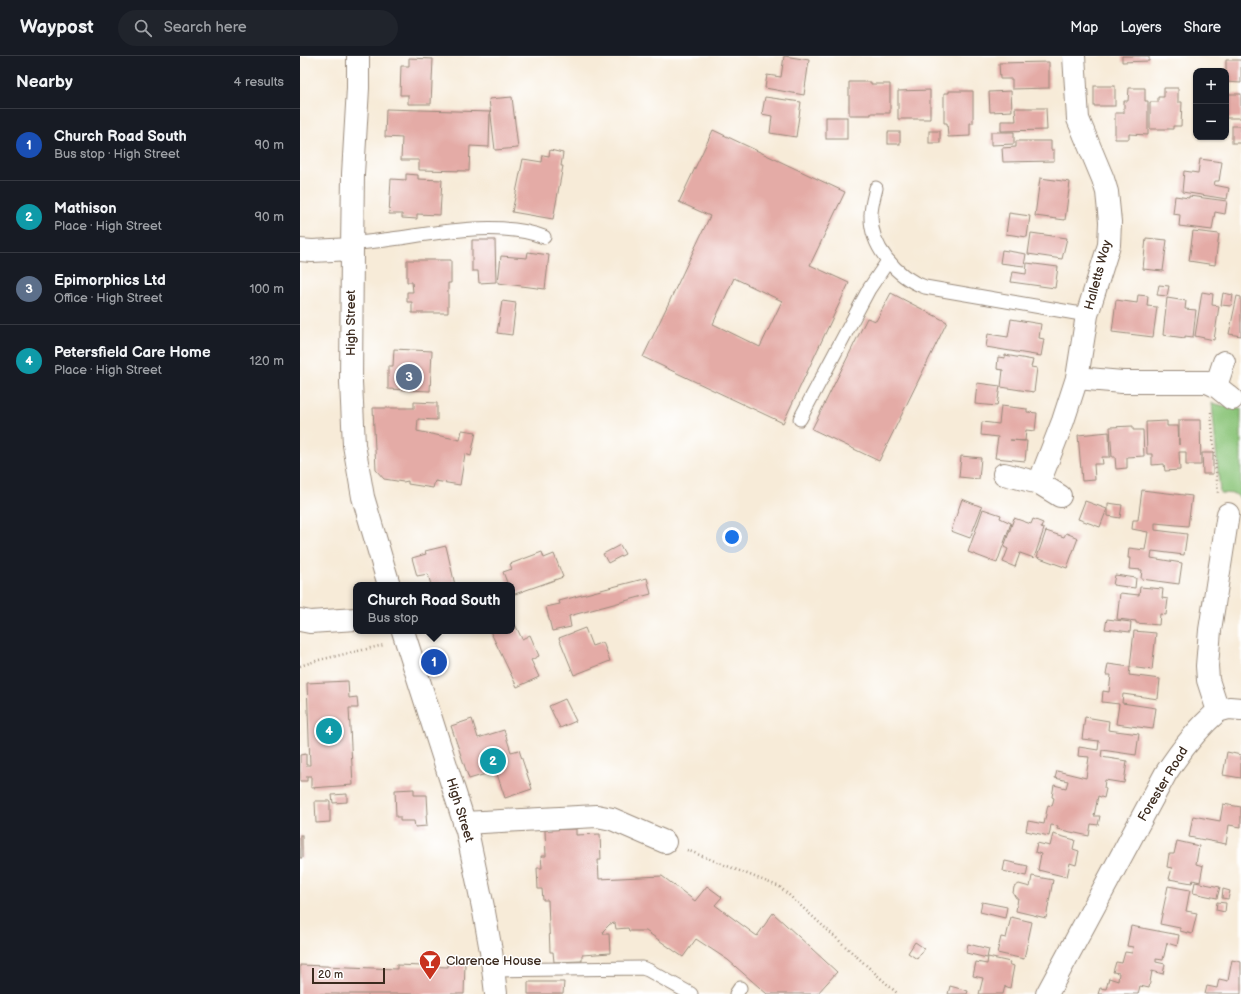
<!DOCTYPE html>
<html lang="en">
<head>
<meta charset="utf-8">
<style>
	body { margin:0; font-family:"Balsamiq Sans",sans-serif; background:#20242c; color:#f1f3f6 }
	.controls { position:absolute; right:12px; top:12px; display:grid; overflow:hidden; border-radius:8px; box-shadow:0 1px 3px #0004 }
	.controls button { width:36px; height:36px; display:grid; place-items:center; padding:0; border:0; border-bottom:1px solid #363941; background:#171b24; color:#f1f3f6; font:20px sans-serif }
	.scale { position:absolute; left:12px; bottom:10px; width:73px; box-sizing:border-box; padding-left:4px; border:2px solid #3b2a1e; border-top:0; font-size:11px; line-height:14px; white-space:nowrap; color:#3b2a1e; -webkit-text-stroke:3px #fff; paint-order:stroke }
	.you { position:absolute; left:432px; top:481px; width:14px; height:14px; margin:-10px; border:3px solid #fff; border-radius:50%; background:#1a73e8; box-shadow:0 0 0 6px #1a73e833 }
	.badge { display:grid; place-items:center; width:26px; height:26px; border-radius:50%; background:#d93025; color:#fff; font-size:13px; font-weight:700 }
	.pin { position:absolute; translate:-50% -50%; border:2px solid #fff; box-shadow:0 1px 4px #0006 }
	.popup { position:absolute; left:53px; top:526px; width:162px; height:52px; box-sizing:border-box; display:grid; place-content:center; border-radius:8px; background:#171b24; filter:drop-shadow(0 1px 3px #0005); font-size:13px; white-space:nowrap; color:#9ea1a6 }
	.popup b { font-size:15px; color:#f1f3f6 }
	.popup::after { content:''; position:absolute; left:50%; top:100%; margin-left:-8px; border:8px solid transparent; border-top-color:#171b24 }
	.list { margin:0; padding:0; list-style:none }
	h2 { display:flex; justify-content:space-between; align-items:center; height:52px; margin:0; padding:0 16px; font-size:17px }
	h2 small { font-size:13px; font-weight:400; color:#9ea1a6 }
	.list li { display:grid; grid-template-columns:26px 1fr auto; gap:12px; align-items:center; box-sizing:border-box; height:72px; padding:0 16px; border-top:1px solid #363941 }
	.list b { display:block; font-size:15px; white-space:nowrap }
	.list p { margin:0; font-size:13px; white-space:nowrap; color:#9ea1a6 }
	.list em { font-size:13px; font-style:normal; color:#9ea1a6 }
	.icon { flex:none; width:22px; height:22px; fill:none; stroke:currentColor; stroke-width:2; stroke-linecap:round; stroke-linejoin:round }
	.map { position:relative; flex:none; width:941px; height:938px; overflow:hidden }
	header { display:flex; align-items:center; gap:24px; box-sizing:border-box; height:56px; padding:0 20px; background:#171b24; border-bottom:1px solid #363941 }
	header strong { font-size:19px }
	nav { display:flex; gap:22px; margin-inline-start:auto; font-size:14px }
	.search { width:280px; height:36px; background:#20242c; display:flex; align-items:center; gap:10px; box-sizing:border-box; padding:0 14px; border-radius:22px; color:#9ea1a6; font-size:15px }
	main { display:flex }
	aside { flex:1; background:#171b24 }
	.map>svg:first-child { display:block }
</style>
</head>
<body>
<header>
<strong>Waypost</strong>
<div class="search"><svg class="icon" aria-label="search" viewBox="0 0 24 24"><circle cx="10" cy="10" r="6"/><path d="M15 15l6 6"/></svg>Search here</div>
<nav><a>Map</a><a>Layers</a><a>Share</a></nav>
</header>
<main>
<aside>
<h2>Nearby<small>4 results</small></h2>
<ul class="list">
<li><span class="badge" style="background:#1a4fb4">1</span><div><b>Church Road South</b><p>Bus stop · High Street</p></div><em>90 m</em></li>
<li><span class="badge" style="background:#0f9aa8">2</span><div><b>Mathison</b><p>Place · High Street</p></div><em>90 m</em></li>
<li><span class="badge" style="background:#5c6f8a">3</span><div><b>Epimorphics Ltd</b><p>Office · High Street</p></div><em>100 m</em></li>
<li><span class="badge" style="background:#0f9aa8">4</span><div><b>Petersfield Care Home</b><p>Place · High Street</p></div><em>120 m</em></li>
</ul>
</aside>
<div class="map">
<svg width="941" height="938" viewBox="0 0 941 938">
	<rect width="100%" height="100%" fill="#fff"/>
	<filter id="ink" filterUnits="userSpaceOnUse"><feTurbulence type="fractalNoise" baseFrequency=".025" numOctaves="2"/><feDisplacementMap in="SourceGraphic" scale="8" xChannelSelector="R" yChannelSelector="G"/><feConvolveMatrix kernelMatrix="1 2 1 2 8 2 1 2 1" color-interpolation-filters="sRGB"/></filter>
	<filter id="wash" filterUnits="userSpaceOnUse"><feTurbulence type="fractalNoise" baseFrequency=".012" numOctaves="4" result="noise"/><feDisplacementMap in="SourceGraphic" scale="16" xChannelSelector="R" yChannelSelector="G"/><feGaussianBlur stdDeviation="0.9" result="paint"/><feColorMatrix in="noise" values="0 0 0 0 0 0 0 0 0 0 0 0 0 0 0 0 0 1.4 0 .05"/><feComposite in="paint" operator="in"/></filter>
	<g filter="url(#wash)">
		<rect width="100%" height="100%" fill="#f7ebd8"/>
		<polygon fill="#8ac478" stroke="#62774b" points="912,347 936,353 941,353 941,443 935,438 920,437"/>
		<g id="blocks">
			<g fill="#e4aba6" fill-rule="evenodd">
				<polygon points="484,0 509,4 504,39 465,32 467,19 481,21"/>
				<polygon points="822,0 849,0 849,5 822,6"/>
				<polygon points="109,2 133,3 131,48 108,48 108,39 100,39 101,10 109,10"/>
				<polygon points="926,4 941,4 941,27 926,26"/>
				<polygon points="749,6 749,32 712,33 712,23 700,23 699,7"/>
				<polygon points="549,26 571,26 571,28 590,28 590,57 571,57 571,59 549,59"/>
				<rect x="794" y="30" width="21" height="20"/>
				<polygon points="829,32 845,32 845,45 848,45 848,79 829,78 829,83 815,83 815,57 824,57 824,45 828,45"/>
				<polygon points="864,32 878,32 878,46 882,46 881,70 873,70 873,73 850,73 850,46 858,46 858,41 864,41"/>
				<polygon points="630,34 630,63 598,63 598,35"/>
				<polygon points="649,35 673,35 673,67 670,67 670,80 648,81 647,67 644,67 644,37 649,37"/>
				<polygon points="711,35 712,55 690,56 689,36"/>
				<rect x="926" y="38" width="15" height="24"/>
				<polygon points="212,41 218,92 195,94 189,43"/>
				<polygon points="465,41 501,46 496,81 470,77 472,60 462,58"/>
				<polygon points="715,52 746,52 747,74 701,75 701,65 716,65"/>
				<polygon points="86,53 190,56 189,91 170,90 169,115 119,114 119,104 101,104 102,82 85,81"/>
				<rect x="526" y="61" width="21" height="22"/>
				<rect x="932" y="70" width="9" height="17"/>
				<path d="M413,74l132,62 -35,73 39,18 -66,140 -140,-66 67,-141 -31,-14zM434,222l48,23 -22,46 -47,-23z"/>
				<rect x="629" y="75" width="11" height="12"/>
				<rect x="588" y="76" width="12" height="12"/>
				<polygon points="691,76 714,76 714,88 691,89"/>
				<polygon points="716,85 751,85 751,94 754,94 754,105 703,106 702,92 716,91"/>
				<polygon points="250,94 263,97 261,110 263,110 253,163 212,156 223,103 242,106 243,99 249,100"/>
				<polygon points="900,103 922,106 919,125 915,125 914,129 929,132 927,143 882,136 884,115 898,117"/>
				<polygon points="106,118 118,119 118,123 142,124 140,159 117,158 117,163 102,162 102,158 89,158 91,123 106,124"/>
				<polygon points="740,122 770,126 765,164 735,160"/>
				<polygon points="875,140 889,142 889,140 927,145 925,158 915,156 912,174 879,170 880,159 873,158"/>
				<polygon points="709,157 730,160 727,181 706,178"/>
				<polygon points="893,175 919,178 915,209 889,205"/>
				<polygon points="731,177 767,182 762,203 728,198"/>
				<polygon points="846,182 867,184 863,215 843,213"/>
				<polygon points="172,184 195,184 196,226 179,227 178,215 172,215"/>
				<polygon points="702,194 726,198 724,210 700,207"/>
				<polygon points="228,196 249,199 245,233 198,227 201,200 227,202"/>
				<polygon points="107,204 151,204 151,227 148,227 148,257 112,257 112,246 107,246 107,236 113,236 112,226 107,226"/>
				<polygon points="727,207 758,211 755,232 711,226 713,216 726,218"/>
				<polygon points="859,229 869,230 867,240 857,239"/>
				<polygon points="902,236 913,238 912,249 919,250 914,284 895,280"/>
				<polygon points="591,237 647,266 579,405 512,373 567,262 576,265"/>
				<polygon points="923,237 933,239 931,250 921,249"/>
				<polygon points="838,239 848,240 847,250 857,251 853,281 812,276 816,244 837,247"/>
				<polygon points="937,240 941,241 941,280 929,278"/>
				<polygon points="867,242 886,245 885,253 896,254 893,281 885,280 885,282 863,279"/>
				<polygon points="202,245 216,247 212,279 197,277"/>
				<polygon points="711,263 741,268 739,282 744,283 741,300 686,291 688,278 708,281"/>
				<polygon points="94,293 132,295 130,335 88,333 88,310 93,310"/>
				<polygon points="705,299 733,304 731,311 737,312 734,336 701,331 703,314 697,313 698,301 705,302"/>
				<polygon points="677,327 700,330 697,350 675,348"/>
				<polygon points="114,346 137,347 137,364 118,363 117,375 160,384 162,374 176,376 171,400 165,398 160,429 135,425 133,432 108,428 108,425 103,426 84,423 76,414 73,352 114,352"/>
				<polygon points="701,350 727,353 727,356 737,357 735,375 726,374 725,385 710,384 727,385 725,405 695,402 698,381 681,379 682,366 699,368"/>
				<polygon points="879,364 900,364 901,409 886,409 886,396 879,396 880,414 865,415 864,408 852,409 852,398 847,398 846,366 867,365 867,370 878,370 879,389"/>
				<polygon points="833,370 833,374 843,374 844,400 827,401 827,412 816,413 815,401 812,401 810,371"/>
				<polygon points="809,376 810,401 802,401 803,408 794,408 795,424 782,425 778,379"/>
				<polygon points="902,397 913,397 913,418 903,418"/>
				<polygon points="661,400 681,402 679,423 659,421"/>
				<polygon points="842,434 892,440 888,470 855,467 855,474 887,478 884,499 852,495 851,502 882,507 879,528 841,523 842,514 829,513 830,502 828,502 829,492 845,494 848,476 832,473 833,464 838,464"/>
				<polygon points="662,443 682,451 670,482 651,475"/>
				<polygon points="785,445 807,453 800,471 778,463"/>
				<polygon points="808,447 822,449 820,462 808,460"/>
				<polygon points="683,453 701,459 700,462 711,467 697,507 668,496"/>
				<polygon points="714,462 731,468 733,463 743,467 741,472 744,473 734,502 720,497 715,511 703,506 708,493 704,491"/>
				<polygon points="746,475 764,481 766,477 778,482 767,512 737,501"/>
				<polygon points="320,489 325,498 308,507 303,498"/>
				<polygon points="146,490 155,529 131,529 128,518 117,520 112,502 126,498 125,495"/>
				<polygon points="242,496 244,502 254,498 263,521 212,539 212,529 208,529 203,516 212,513 210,508"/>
				<polygon points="815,519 836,522 835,532 813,529"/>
				<polygon points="347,522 351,538 269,560 271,571 252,575 246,551 260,548 259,545"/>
				<polygon points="840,531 863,533 862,542 868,543 866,559 860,558 859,569 836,567 836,565 817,563 820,537 839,539"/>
				<polygon points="212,562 222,583 230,579 239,600 231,604 239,621 217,631 190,575 212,575"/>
				<polygon points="807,563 831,566 830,576 805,573"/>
				<polygon points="285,572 292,590 303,586 310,605 274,619 259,582"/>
				<polygon points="834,575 856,577 852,614 830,611"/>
				<polygon points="808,608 830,611 829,619 860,623 858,643 823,638 822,647 856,652 853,673 816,668 819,648 802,646 803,635 809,636 811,619 806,619"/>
				<polygon points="48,625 49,642 57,641 58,652 49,652 53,729 11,732 11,720 7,720 7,725 0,725 0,699 6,698 6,709 10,709 7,627"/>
				<polygon points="265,643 276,665 260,672 249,650"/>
				<polygon points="785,661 809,665 808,674 839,678 836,699 802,694 801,701 827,705 824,727 805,724 804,732 806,733 804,742 798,740 794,760 800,760 798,769 791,768 789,780 757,773 758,770 751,769 749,780 726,775 728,765 744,768 748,749 752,750 754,742 752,741 754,729 766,732 768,725 755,722 757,715 786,722 789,701 778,700 779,691 798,694 799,685 782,683"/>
				<polygon points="172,663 178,682 204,674 211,696 219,694 232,733 205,742 196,715 169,723 151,670"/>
				<polygon points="927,696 941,699 941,722 923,719"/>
				<polygon points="114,733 114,739 127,739 128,758 126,759 127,770 115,771 114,765 100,765 100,761 96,761 95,734"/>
				<polygon points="47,738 47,746 33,747 32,739"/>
				<polygon points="15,745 30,745 30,766 16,767"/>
				<polygon points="923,748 941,751 941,771 929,769 926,788 889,781 893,760 920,765"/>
				<polygon points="276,773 276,779 300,778 301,804 298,804 299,823 362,820 395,845 407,830 422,841 415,849 457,880 473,857 537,916 517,938 467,938 428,904 396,883 383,901 346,875 329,875 328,872 316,873 315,867 310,868 303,875 304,878 309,878 310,897 282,899 282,905 254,906 253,896 250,896 248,844 243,844 242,833 238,833 237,812 242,812 241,800 246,800 245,774"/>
				<polygon points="753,778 775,784 773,793 779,795 776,809 770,807 767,821 738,814 741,798 735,796 737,787 750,790"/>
				<rect x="0" y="779" width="2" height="23"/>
				<polygon points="877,785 899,790 896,808 903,810 900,826 893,824 892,827 869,823 872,812 867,811 869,798 874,798"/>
				<polygon points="705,805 728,810 726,820 703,815"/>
				<polygon points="732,820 753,824 746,862 716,855 718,842 716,842 713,837 714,831 719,828 730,831"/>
				<polygon points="895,826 920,831 917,842 893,837"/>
				<polygon points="868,830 890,834 886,855 897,857 892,878 880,875 880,872 860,868"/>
				<polygon points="923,833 930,835 928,843 922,842"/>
				<polygon points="682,846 707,851 705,862 680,856"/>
				<polygon points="917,846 926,847 925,856 916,854"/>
				<polygon points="711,861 732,866 724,903 697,897 701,881 706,882"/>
				<polygon points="831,870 879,879 877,890 867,887 863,904 856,903 856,906 865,908 863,918 852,915 849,932 840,930 838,938 798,938 800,932 806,933 809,922 818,925 819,917 813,916 816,906 822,907 825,896 832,897 833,891 827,890"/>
				<polygon points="615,886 624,892 617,903 608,897"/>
				<polygon points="668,888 689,893 687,902 666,897"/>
				<polygon points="688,901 710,906 709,908 714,910 710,932 705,930 703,938 679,938 683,922 673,920 676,906 687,908"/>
				<polygon points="932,904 941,906 941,938 905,938 907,930 917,932 919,923 928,925"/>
				<polygon points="148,906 165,907 164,938 0,938 0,909 97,913 97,909 148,911"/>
				<polygon points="228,926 264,926 263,938 228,938"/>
				<polygon points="650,930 668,935 667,938 648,938"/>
			</g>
		</g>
	</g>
	<g filter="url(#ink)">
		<use href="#blocks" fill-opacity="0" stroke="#998a7b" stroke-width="1"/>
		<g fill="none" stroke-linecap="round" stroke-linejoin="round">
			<g stroke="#998a7b" stroke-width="15">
				<g id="lane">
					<path d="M576,132c-2,9 -5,18 -5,27 -1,31 25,62 54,72l162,28"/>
					<path d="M52,188c13,-2 27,-3 40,-5 45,-6 108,-19 152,-2"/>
					<polyline points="500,363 569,233 588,205"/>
					<polyline points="193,914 342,912 348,914 391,938"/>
					<polyline points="436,938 440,932"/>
				</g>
			</g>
			<g stroke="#998a7b" stroke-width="24">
				<g id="street">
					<polyline points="0,194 12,195 52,193"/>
					<polyline points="777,322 822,326 907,326 916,330 932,343"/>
					<polyline points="916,330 924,306"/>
					<polyline points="704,418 739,427 763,365 777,322 787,259 809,189 810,166 807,136 803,123 778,63 774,0"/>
					<polyline points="739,427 760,440"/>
					<polyline points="0,564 10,566 56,563"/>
					<polyline points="918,655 929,652 941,653"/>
					<polyline points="164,767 297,760 312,763 365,786"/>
					<path d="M747,938l119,-221c15,-23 31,-44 52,-62l-10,-31 -1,-14 3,-36 18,-116"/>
				</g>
			</g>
			<g stroke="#998a7b" stroke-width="24">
				<g id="secondary">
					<polyline points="58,0 58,32 53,118 52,193 51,326 54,389 63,441 89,529"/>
					<polyline points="103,575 167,775 184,856 191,895 196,938"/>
				</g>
			</g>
			<g stroke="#998a7b" stroke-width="2.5" stroke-dasharray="1 3" stroke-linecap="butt">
				<polyline points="911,356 918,437"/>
				<polyline points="0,610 19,604 84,589"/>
				<polyline points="387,794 480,831 598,938"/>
			</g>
			<use href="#lane" stroke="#fff" stroke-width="13"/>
			<use href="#street" stroke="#fff" stroke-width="22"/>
			<use href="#secondary" stroke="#fff" stroke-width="22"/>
		</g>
	</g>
	<defs>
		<g id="bar-pin" transform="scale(1.15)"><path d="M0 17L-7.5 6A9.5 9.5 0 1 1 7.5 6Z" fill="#c8321e" stroke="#fff"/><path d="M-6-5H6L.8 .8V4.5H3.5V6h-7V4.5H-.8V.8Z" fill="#fff"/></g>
	</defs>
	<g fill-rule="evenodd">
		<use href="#bar-pin" x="130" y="905"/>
	</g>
	<g text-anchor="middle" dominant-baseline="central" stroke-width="3" stroke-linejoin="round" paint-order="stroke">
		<g font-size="13" fill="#3b2a1e" stroke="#fff">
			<text transform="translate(798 219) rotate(-75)">Halletts Way</text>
			<text transform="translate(51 267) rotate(-90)">High Street</text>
			<text transform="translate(863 728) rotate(-59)">Forester Road</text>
			<text transform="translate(160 754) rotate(73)">High Street</text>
		</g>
		<g font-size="13" fill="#3b2a1e" stroke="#fff" text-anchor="start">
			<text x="146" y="905">Clarence House</text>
		</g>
	</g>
</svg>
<div class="controls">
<button>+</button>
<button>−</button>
</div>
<div class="scale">20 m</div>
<div class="you"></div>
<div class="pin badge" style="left:134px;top:606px;background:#1a4fb4">1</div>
<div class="popup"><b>Church Road South</b>Bus stop</div>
<div class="pin badge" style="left:193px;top:705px;background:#0f9aa8">2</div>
<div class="pin badge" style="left:109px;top:321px;background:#5c6f8a">3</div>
<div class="pin badge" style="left:29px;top:675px;background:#0f9aa8">4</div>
</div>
</main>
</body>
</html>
